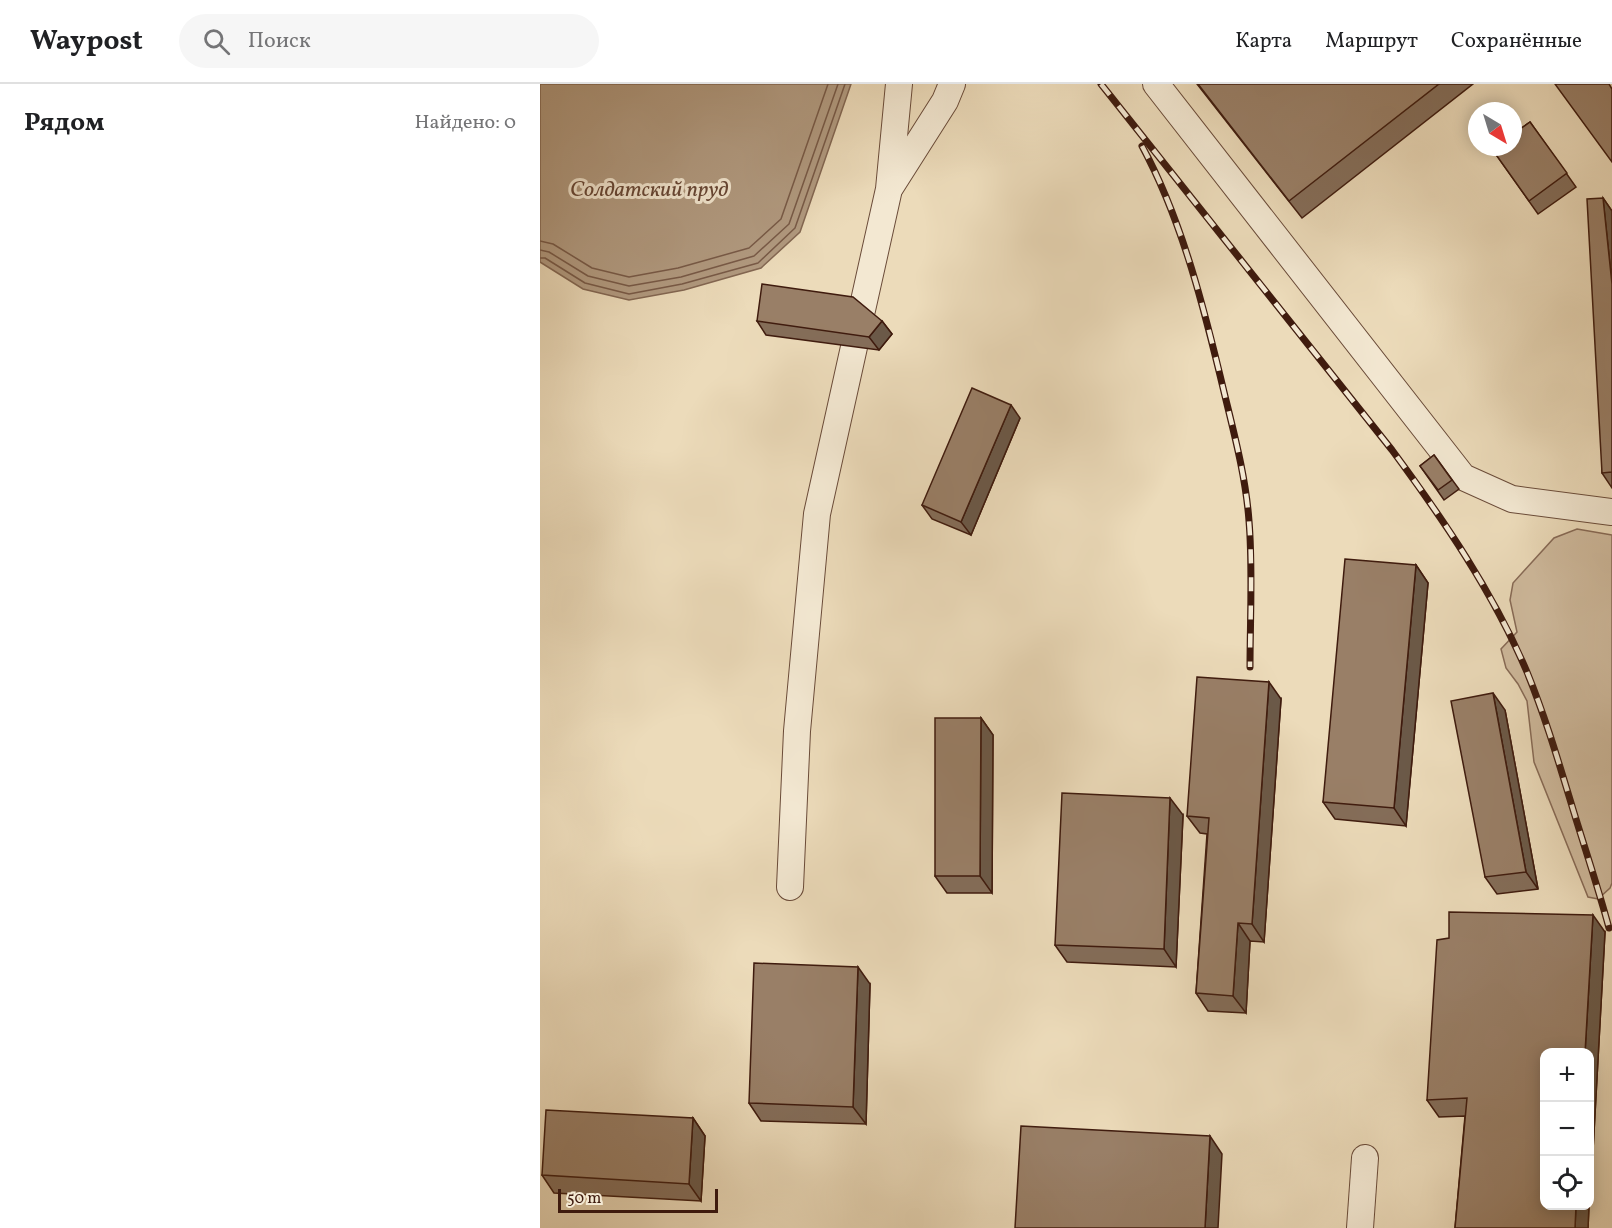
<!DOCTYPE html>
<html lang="ru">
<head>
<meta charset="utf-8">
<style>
	body { margin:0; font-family:Vollkorn,serif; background:#f6f6f6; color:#202124 }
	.controls { position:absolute; right:18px; bottom:18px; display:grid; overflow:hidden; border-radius:12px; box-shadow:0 3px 15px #0003 }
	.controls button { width:54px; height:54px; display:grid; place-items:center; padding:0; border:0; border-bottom:2px solid #e0e0e0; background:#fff; color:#202124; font:30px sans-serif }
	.compass { position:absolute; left:928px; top:18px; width:54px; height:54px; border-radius:50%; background:#fff; box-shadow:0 3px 15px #0003; rotate:142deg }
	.scale { position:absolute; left:18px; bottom:15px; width:160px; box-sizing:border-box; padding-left:6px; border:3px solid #3f1b0e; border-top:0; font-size:16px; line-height:21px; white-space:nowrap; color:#3f1b0e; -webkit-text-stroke:4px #f3e8d2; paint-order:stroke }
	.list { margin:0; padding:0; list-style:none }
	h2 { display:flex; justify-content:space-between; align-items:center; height:78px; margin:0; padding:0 24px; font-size:26px }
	h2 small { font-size:20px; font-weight:400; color:#757577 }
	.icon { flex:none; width:33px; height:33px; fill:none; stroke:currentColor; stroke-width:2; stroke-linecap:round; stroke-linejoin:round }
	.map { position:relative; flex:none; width:1072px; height:1144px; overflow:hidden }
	header { display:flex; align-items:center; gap:36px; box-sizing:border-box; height:84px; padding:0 30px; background:#fff; border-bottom:2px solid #e0e0e0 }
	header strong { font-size:28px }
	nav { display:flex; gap:33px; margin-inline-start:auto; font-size:21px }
	.search { width:420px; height:54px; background:#f6f6f6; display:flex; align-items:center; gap:15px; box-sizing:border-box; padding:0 21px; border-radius:33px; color:#757577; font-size:22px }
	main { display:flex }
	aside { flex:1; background:#fff }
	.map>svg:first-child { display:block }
</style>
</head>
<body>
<header>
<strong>Waypost</strong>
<div class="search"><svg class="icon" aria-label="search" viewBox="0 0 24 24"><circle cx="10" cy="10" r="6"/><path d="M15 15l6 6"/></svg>Поиск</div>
<nav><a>Карта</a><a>Маршрут</a><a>Сохранённые</a></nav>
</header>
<main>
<aside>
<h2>Рядом<small>Найдено: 0</small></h2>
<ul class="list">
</ul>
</aside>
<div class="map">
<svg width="1072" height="1144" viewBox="0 0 1072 1144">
	<rect width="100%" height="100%" fill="#ecdbba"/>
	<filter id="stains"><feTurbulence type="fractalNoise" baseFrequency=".00333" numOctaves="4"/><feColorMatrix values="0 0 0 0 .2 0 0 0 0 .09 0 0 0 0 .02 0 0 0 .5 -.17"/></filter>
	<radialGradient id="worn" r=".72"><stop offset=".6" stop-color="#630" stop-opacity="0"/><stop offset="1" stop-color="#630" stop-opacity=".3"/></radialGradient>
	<polygon fill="#cfba9d" stroke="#876a56" stroke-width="1.5" points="1037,445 1072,451 1072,799 1070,804 1058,815 1048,813 994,678 987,617 978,600 966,584 961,565 977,548 970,516 973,499 1014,454"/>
	<polygon fill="#b19a80" stroke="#836752" stroke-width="1.5" points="0,0 311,0 260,148 221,184 144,206 89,216 43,205 0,178"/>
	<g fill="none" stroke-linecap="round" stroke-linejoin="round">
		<g stroke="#785a47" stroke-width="1.5">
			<polyline points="0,157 13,160 52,184 89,193 138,184 209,164 241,135 288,0"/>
			<polyline points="0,166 9,168 48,192 89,202 141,193 214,172 249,140 298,0"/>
			<polyline points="0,174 5,174 45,199 89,210 142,200 218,179 255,144 305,0"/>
		</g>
		<g stroke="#6a4b39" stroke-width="28">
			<g id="minor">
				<polyline points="616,0 923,393 972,415 1072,428"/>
				<polyline points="351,102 405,17 412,0"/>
				<polyline points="322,226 349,105 359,0"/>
				<polyline points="250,803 257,647 277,430 314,263"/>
				<polyline points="820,1144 825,1074"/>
			</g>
		</g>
		<use href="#minor" stroke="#f3e8d2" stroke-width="26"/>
		<g stroke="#3f1b0e" stroke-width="7">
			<g id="rail">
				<path d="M561,0l291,366c51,69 101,142 135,222 18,44 31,88 45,134 12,40 26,81 37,122"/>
				<path d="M602,62c41,76 63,166 83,250 10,41 21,83 24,125 4,48 1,98 1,146"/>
			</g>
		</g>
		<use href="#rail" stroke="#f3e8d2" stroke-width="4.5" stroke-dasharray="14" stroke-linecap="butt"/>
	</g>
	<g fill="#846d59" stroke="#3f1b0e" stroke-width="1.5">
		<polygon points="657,0 933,0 762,134"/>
		<polygon points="990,38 1036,103 998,130 952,65"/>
		<polygon points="1063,114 1072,127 1072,404 1062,389"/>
		<polygon points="217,237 342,237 352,250 339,266 226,251"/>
		<polygon points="480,334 431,451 392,435 382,421"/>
		<polygon points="894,371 919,405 904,416 880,382"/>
		<polygon points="876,481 888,499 866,742 795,735 783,718"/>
		<polygon points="741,615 724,858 710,857 706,929 668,927 656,909 667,750 660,749 647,732"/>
		<polygon points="965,626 998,805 957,810 945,793"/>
		<polygon points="441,634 453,651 452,809 407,809 395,792"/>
		<polygon points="643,731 636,883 527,878 515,861"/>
		<polygon points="1065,848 1050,1121 1050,969 1005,1122 1049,1122 1048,1144 915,1144 925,1032 899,1033 887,1016"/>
		<polygon points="330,900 326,1040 221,1037 209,1019"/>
		<polygon points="153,1034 165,1052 161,1117 14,1109 2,1091"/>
	</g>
	<g fill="#6b5948" stroke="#3f1b0e" stroke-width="1.5">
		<polygon points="1063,114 1072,127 1072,200"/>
		<polygon points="342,237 352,250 339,266 329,253"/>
		<polygon points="471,321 480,334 431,451 421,438"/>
		<polygon points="876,481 888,499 866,742 854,724"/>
		<polygon points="729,598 741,615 724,858 712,840"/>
		<polygon points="953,609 965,626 998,805 986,788"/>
		<polygon points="441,634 453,651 452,809 440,792"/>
		<polygon points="630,714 643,731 636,883 624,865"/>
		<polygon points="1053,831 1065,848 1050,1121 1050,969 1045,969"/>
		<polygon points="698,839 710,857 706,929 693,912"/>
		<polygon points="318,883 330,900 326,1040 313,1023"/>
		<polygon points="153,1034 165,1052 161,1117 149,1100"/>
		<polygon points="670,1052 682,1070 678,1144 665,1144"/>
		<polygon points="1036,1122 1049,1122 1048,1144 1035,1144"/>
	</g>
	<g fill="#997f67" stroke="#3f1b0e" stroke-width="1.5">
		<polygon points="658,0 899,0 749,117"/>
		<polygon points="1015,0 1069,0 1072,5 1072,78"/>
		<polygon points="990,38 1027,89 989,117 952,65 955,63 973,63 973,50"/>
		<polygon points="1063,114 1072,200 1072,388 1062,389 1047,115"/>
		<polygon points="222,200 313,213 342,237 329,253 217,237"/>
		<polygon points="432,304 471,321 421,438 382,421"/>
		<polygon points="894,371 912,396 898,406 880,382"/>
		<polygon points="805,475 876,481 854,724 783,718"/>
		<polygon points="657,593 729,598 712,840 698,839 693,912 656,909 669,734 647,732"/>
		<polygon points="953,609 986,788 945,793 911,617"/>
		<polygon points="395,634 441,634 440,792 395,792"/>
		<polygon points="522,709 630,714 624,865 515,861"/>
		<polygon points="909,828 1053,831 1045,969 1005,969 1005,1122 1036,1122 1035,1144 915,1144 927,1014 887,1016 897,856 909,854"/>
		<polygon points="214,879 318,883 313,1023 209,1019"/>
		<polygon points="6,1026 153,1034 149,1100 2,1091"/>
		<polygon points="481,1042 670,1052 665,1144 475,1144"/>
	</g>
	<g text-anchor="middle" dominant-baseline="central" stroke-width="6" stroke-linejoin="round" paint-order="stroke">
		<g font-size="22" font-style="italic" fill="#674736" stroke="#f3e8d2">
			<text x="109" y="106">Солдатский пруд</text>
		</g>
	</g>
	<rect width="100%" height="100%" filter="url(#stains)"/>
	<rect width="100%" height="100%" fill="url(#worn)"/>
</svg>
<div class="controls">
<button>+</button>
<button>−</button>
<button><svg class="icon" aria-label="locate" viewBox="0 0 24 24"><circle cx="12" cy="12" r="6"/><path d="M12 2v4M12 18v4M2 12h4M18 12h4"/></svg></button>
</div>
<svg class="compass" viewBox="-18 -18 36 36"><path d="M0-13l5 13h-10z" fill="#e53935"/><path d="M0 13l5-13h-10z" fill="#757577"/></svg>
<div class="scale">50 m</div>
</div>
</main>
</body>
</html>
